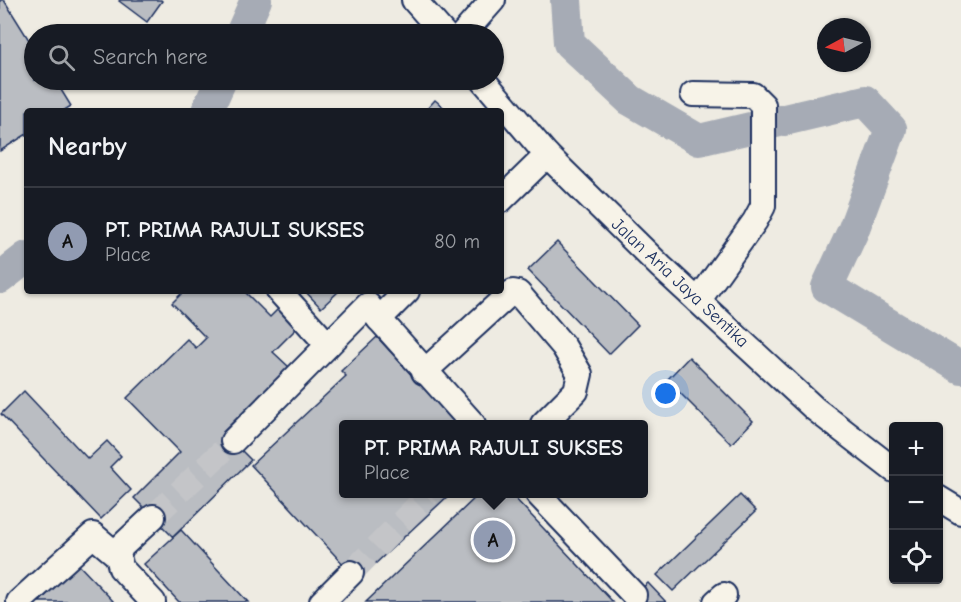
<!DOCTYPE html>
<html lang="en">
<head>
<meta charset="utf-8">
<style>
	body { margin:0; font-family:"Comic Neue",sans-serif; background:#20242c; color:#f1f3f6 }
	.controls { position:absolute; right:18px; bottom:18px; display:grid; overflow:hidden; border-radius:6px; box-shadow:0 2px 4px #0004 }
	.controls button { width:54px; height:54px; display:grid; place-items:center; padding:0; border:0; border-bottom:2px solid #363941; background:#171b24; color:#f1f3f6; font:30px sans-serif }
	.compass { position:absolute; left:817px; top:18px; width:54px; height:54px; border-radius:50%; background:#171b24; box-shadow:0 2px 4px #0004; rotate:263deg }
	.you { position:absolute; left:666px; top:394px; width:21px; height:21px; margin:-15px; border:4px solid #fff; border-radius:50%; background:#1a73e8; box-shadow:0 0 0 9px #1a73e833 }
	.badge { display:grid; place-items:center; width:39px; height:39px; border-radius:50%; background:#919bb2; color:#111; font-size:20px; font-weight:700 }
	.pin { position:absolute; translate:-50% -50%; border:3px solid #fff; box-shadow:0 2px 6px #0006 }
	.popup { position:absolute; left:339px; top:420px; width:309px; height:78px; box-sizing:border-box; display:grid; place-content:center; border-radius:6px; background:#171b24; filter:drop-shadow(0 2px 4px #0005); font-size:20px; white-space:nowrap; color:#9ea1a6 }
	.popup b { font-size:22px; color:#f1f3f6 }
	.popup::after { content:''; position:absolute; left:50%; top:100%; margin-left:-12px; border:12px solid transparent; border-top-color:#171b24 }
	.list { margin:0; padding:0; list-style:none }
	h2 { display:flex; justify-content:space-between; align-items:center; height:78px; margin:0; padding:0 24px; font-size:26px }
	h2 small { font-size:20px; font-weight:400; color:#9ea1a6 }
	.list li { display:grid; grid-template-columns:39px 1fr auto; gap:18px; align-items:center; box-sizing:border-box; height:108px; padding:0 24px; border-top:2px solid #363941 }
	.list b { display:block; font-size:22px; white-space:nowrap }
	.list p { margin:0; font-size:20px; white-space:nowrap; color:#9ea1a6 }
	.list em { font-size:20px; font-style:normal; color:#9ea1a6 }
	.icon { flex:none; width:33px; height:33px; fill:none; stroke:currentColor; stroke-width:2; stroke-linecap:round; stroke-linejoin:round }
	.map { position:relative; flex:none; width:961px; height:602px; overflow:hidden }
	.search { position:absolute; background:#171b24; box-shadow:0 2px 4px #0004; left:24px; top:24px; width:480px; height:66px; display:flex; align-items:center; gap:15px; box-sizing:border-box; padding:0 21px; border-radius:33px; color:#9ea1a6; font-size:22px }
	.panel { position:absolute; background:#171b24; box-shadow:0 2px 4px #0004; left:24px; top:108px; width:480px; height:186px; border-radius:6px }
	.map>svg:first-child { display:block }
</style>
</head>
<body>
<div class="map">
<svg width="961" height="602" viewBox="0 0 961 602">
	<rect width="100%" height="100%" fill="#eeebe2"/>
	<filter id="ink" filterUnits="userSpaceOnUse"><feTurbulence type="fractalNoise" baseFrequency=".0167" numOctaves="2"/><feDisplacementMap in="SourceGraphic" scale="12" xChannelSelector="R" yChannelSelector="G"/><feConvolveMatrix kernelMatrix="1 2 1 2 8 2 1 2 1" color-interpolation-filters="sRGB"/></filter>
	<g filter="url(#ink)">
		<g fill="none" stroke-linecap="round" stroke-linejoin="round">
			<g stroke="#a6abb5" stroke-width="32">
				<polyline points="566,0 569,43 630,100 699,140 865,101 891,129 853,231 827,287 961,368"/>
				<polyline points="241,34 256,0"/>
				<polyline points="207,111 221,80"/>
				<polyline points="0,278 27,257"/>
			</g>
		</g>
		<g fill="#babdc2" stroke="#1b2f5e" stroke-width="1.5">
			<polygon points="0,0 4,0 34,48 34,80 55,80 71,106 63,111 27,111 27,134 0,151"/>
			<polygon points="120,0 161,0 162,1 147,22 119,1"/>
			<polygon points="435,100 448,111 425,111"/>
			<polygon points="557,242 638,325 609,354 528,270"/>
			<polygon points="184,291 244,291 270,317 280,307 299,326 273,352 289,367 223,432 251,460 173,537 134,498 180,452 127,398 187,339 196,348 206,338 172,303"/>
			<polygon points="305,291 339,291 321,308"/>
			<polygon points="377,337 457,424 343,424 343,494 450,494 358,580 251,465 346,376 341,371"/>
			<polygon points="689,357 753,421 731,444 667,380"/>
			<polygon points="24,391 88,459 107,441 121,456 110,467 131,490 101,519 1,414"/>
			<polygon points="479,494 511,494 613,602 366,602"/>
			<polygon points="740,495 756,511 673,591 657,575"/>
			<polygon points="181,530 248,602 179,602 144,564"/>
			<polygon points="78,564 114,602 39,602"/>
			<polygon points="648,583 666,602 627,602 634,595"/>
		</g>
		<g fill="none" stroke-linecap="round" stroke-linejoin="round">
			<g stroke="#c4c5c8" stroke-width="24" stroke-dasharray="24 12" stroke-linecap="butt">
				<polyline points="153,517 233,441"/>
				<polyline points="351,573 429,494"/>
			</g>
			<g stroke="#1b2f5e" stroke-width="28">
				<g id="minor">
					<polyline points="414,0 444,34"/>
					<polyline points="463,34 493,0"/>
					<polyline points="483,80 547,155 661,267 815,409 894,470"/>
					<polyline points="693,94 753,95 763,105 763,206 755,221 698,301"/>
					<polyline points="501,200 547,155"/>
					<polyline points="279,291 328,345"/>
					<polyline points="379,319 473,424"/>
					<polyline points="424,372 507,296 513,292 518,293 564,347 580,374 576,391 543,424"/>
					<polyline points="233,441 368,305 379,319 407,291"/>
					<polyline points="538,494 634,595"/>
					<polyline points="938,498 961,512"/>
					<polyline points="153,517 121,547 118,556 121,568 153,602"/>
					<polyline points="19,602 93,535 118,556"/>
					<polyline points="322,602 351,573"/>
					<polyline points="716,602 724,595"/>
				</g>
			</g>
			<use href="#minor" stroke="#f7f3e8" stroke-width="24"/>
		</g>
	</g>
	<g text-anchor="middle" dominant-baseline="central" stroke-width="4.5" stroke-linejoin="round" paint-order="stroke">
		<g font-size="18" fill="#1b2f5e" stroke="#f7f3e8">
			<text transform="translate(680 283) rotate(43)">Jalan Aria Jaya Sentika</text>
		</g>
	</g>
</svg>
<div class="controls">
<button>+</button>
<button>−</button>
<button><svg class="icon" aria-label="locate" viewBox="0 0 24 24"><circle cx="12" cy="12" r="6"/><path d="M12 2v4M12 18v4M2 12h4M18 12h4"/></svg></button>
</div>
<svg class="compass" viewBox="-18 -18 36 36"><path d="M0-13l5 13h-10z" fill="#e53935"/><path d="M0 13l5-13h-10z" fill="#9ea1a6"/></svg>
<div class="you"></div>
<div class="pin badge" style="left:493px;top:540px">A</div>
<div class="popup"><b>PT. PRIMA RAJULI SUKSES</b>Place</div>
<div class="search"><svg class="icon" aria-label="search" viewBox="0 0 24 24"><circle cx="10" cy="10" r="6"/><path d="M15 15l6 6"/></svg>Search here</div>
<section class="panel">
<h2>Nearby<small></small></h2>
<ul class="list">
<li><span class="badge">A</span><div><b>PT. PRIMA RAJULI SUKSES</b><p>Place</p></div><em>80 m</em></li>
</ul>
</section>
</div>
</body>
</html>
